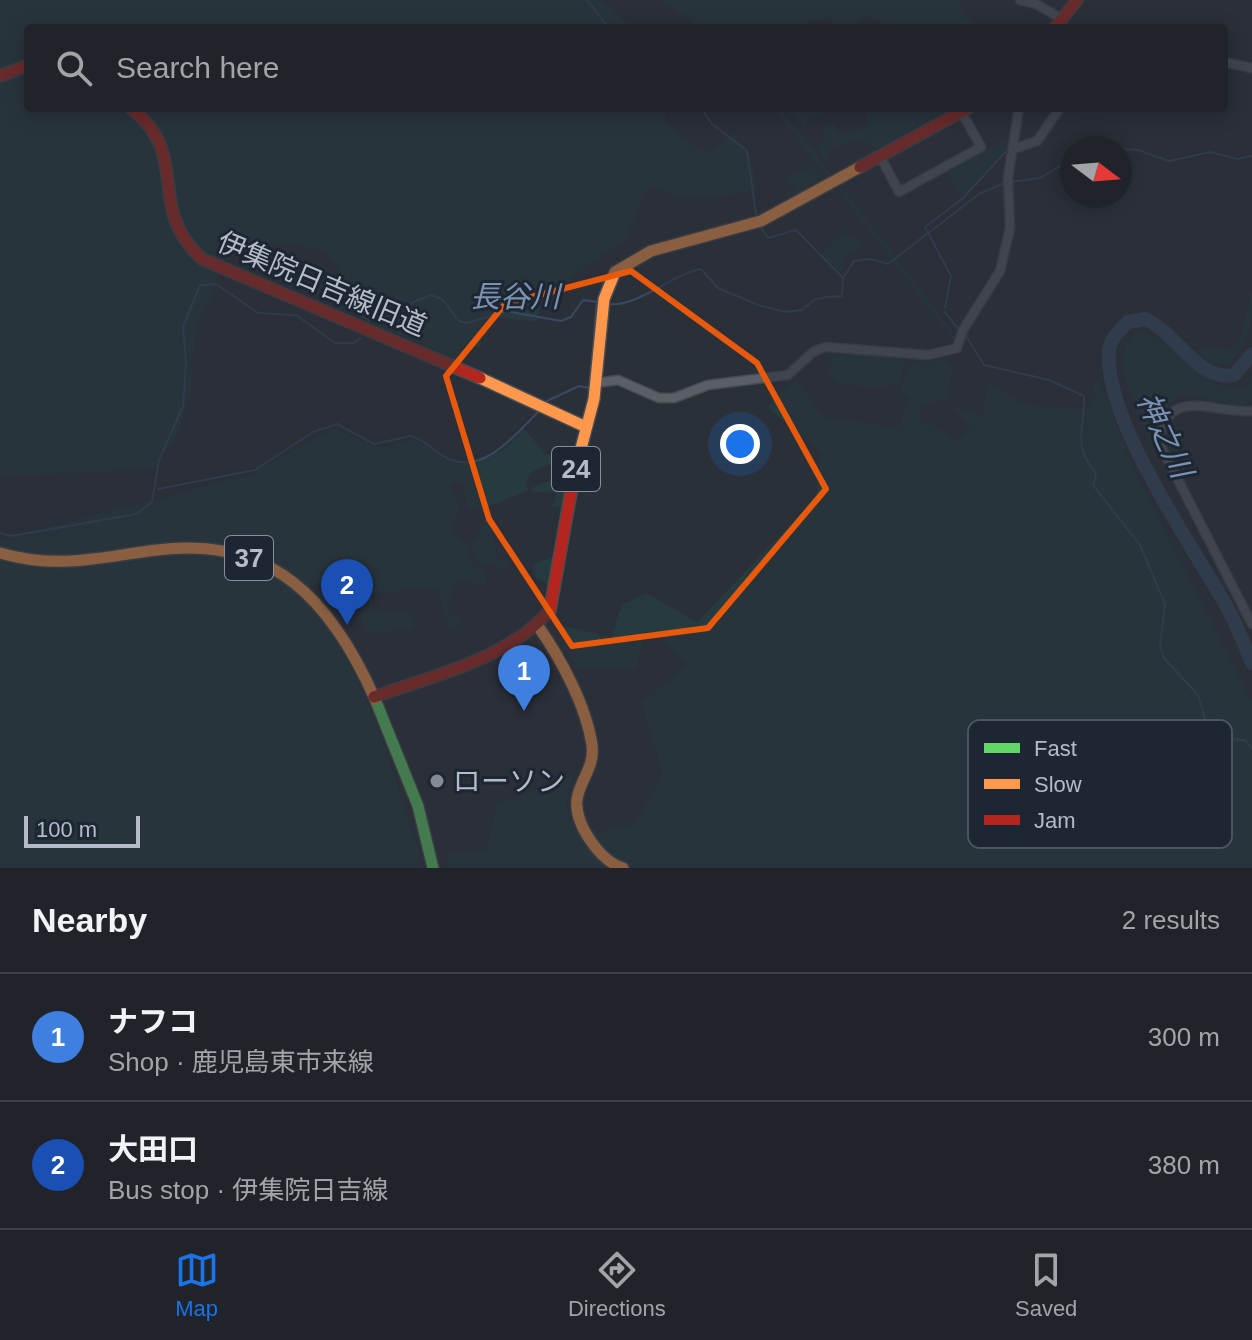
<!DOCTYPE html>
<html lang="en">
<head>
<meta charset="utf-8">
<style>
	body { margin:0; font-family:Helvetica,"Noto Sans JP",sans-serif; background:#2d3036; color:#f1f3f6 }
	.compass { position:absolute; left:1060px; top:136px; width:72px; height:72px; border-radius:50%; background:#20242a; box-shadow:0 4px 20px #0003; rotate:106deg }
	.scale { position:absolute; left:24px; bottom:20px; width:116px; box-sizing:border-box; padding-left:8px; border:4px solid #b4bcc9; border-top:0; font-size:22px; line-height:28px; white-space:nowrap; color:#b4bcc9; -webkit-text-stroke:6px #1d2633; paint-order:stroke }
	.you { position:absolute; left:740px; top:444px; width:28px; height:28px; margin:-20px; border:6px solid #fff; border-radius:50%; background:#1a73e8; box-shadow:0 0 0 12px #1a73e833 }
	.badge { display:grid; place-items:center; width:52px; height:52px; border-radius:50%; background:#1a73e8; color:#fff; font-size:26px; font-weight:700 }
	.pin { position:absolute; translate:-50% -66px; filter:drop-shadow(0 2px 4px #0008) }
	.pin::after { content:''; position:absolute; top:42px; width:28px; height:24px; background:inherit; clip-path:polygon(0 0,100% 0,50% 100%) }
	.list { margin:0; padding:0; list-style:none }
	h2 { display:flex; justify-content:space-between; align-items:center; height:104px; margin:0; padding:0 32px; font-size:34px }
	h2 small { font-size:26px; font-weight:400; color:#a2a4a8 }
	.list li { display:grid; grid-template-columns:52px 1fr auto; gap:24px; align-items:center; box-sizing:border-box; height:128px; padding:0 32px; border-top:2px solid #3d4147 }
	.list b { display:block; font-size:30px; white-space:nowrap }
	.list p { margin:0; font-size:26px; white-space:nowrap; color:#a2a4a8 }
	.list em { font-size:26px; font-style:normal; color:#a2a4a8 }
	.icon { flex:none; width:44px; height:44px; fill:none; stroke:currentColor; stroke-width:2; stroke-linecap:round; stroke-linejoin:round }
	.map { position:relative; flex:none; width:1252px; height:868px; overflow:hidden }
	.search { position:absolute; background:#20242a; box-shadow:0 4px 20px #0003; left:24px; right:24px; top:24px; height:88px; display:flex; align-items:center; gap:20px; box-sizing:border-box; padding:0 28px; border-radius:8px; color:#a2a4a8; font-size:30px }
	.sheet { height:360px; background:#20242a }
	nav { display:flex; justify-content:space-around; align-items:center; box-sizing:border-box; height:112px; border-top:2px solid #3d4147; background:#20242a; font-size:22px; color:#a2a4a8 }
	nav a { display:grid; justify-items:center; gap:4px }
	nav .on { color:#1a73e8 }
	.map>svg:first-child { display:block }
</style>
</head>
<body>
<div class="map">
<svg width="1252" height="868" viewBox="0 0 1252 868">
	<rect width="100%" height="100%" fill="#2a3038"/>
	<g fill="#273a3e">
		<path d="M0,0h600l33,28h-605v80h637v14l34,28 15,1 18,-17c21,18 22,31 24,58l-71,6 -31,-12 -8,3 -19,49 -85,60 -5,24 -42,-5 -11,6 -4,23h-21l-8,11 -122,-53 12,-35 -15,-18 -49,-8 -54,16 -13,41 -14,26 -6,70 -15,44 -21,29 -154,7z"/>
		<path d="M662,0h297l4,14 17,14h-86l-26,-13c-10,9 -15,13 -28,13l-12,-11 -44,11h-85z"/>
		<polygon points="773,108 779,108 830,173 827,176"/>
		<polygon points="787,108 833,108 811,120 804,129"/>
		<polygon points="864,108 883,111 886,108 951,108 876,149 864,140 830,148 828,162 816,149 826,140 824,127 834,123 840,136 868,127"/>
		<polygon points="1009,139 1010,145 962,197 947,172 949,167"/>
		<polygon points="811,166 821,181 790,200 787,194 796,190 795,183 786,185 785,178"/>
		<polygon points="842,188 957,338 954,340 839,190"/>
		<polygon points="843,232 864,245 849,254 839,275 820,256"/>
		<path d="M1252,291c0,31 0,52 -23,74l-21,-3 -8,-7 1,-8 28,4 10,-9z"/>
		<path d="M1136,332c44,4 62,63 110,56l6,-15v29l-14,4 -57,-13 -24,24 -7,25c-11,-31 -44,-84 -14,-110z"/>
		<polygon points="880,346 897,347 904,367 898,383 880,388 838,383 828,371 833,360 827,353 850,356"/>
		<polygon points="946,360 953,366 947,397 919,408 920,422 933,425 956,442 971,426 953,409 956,407 982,417 989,383 1026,406 1089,409 1095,398 1093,384 1099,380 1133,469 1252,702 1252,868 447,868 449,853 486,852 497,805 572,776 566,802 572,822 601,833 635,823 663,775 642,703 687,666 660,635 645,631 636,669 578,669 561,641 564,626 612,638 621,606 646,593 697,622 816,498 821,453 767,407 796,380 824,418 899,427 910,397 900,393 910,364"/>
		<path d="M333,428l47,20 29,-8 11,2 39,23 44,-14 21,-23 22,27h26l-7,53 -13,-1 5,-14 -24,-1 -2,-4 27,-11 -4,-14 -21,8 -8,11 3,9 -46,18 -14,-1 -6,-27 -12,4 9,23 -8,22 15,16 6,19 15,6 -2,14 -25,-5 -11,16v18l10,4 1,9 -11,2 -10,-38 -8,-3 -59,6v16l40,4v14l-46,6 -16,-64 -54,22c69,67 93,172 123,261l-1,15h-418v-328l252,-66z"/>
		<path d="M491,521l6,39h9l2,5 -13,4 -3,-6 -6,4c-10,-6 -15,-15 -13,-25l7,-6v-11z"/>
		<polygon points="555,556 550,586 535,577 534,564"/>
	</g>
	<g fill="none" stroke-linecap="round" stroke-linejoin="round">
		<g stroke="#384963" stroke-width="2">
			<polyline points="587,0 609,28"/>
			<polyline points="1066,25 1073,28"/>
			<polyline points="701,108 712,124 747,151 756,215"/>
			<polyline points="1120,149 1138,150 1169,161 1211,152 1237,159 1252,156"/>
			<polyline points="1010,182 1040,178 1072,159"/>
			<polyline points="761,228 768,238 796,230 843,278"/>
			<path d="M609,304c27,4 63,-30 92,-35l17,19 40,17 28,7 16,-2 12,-10 11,-3 17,-1 1,-18 11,-17 17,-2 17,5 91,-70 25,-11"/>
			<polyline points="945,308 951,276 925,227 962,199 1010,147"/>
			<polyline points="945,312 958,329"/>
			<polyline points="368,322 376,307 392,311 431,295 442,299 459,321 467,323 506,311 561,321 571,317 583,300 598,302"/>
			<polyline points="594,334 597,302"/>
			<path d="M966,336l18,29 65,15 35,16c1,36 -13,46 12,78l-3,11 47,60 25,59 -5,43 4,11 34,37 10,34 8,6 30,6 6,8"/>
			<polyline points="547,401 579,386 589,388"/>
			<path d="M158,489l97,-19 58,-38 24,-8 37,20 37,-8c15,4 24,17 38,23 35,16 69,-27 90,-48"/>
			<polyline points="0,533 11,536 137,514 152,502 159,460 183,406 186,363 183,327 200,285 216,284 258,313 296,315 335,343 354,343 360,338"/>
		</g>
		<path stroke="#384963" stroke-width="14" d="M1252,354l-18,21c-36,7 -56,-41 -89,-56l-17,3c-8,8 -19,18 -19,30 -5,68 84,195 118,255 10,18 17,37 25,56"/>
		<g stroke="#484c53" stroke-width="11">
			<g id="street">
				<polyline points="1020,0 1036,4 1062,19"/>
				<polyline points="1224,62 1252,68"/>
				<polyline points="1016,148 1037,141 1060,108"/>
				<polyline points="880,156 899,192 981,147 961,111"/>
				<polyline points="596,383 618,380 659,398 674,398 708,385 788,375 813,352 825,347 928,355 957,348 963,330 1000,271 1010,228 1008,177 1019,108"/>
				<path d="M1252,411c-40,3 -82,-27 -94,30l94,183"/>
			</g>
		</g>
		<g stroke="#484c53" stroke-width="14">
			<polyline id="fast" points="375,699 418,806 433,868"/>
		</g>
		<g stroke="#484c53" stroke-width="14">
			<g id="slow">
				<polyline points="480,378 586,427"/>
				<polyline points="574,475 594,399 604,299 615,272 651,251 761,221 860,167"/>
				<path d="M0,553c59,17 99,4 157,-3 116,-15 175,52 218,149"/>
				<path d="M538,626c23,33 48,79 54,119 3,22 -12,35 -15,54 -3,25 23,62 46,69"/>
			</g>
		</g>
		<g stroke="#484c53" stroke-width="14">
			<g id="jam">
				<polyline points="1055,28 1077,0"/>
				<polyline points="0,76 28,65"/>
				<path d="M131,108c62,49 13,98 71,151l278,119"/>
				<polyline points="860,167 968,108"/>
				<path d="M374,697c60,-22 133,-37 176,-87l24,-135"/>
			</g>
		</g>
		<use href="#street" stroke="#5a5e66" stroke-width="8"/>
		<use href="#fast" stroke="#63d668" stroke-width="11"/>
		<use href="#slow" stroke="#ff974d" stroke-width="11"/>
		<use href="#jam" stroke="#b3261e" stroke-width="11"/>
	</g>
	<path d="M0 0H1252V868H0ZM631,271l126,92 69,126 -118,139 -136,18 -83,-127 -43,-143 59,-72z" fill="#2a3038" fill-opacity=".55" fill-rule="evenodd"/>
	<path fill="none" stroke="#e8590c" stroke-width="6" stroke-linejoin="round" d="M631,271l126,92 69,126 -118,139 -136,18 -83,-127 -43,-143 59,-72z"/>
	<circle fill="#848b96" stroke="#1d2633" stroke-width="3" cx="437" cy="781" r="8"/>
	<g text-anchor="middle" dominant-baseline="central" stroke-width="6" stroke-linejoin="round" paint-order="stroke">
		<g fill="#1d2633" stroke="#878f9c" stroke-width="2">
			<rect x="552" y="447" width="48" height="44" rx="6"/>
			<rect x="225" y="536" width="48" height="44" rx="6"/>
		</g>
		<g font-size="26" font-weight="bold" fill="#b4bcc9">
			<text x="576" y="469">24</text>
			<text x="249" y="558">37</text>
		</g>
		<g font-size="28" fill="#b4bcc9" stroke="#1d2633">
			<text transform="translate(322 284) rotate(23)">伊集院日吉線旧道</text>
		</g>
		<g font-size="28" fill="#b4bcc9" stroke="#1d2633" text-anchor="start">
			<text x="453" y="781">ローソン</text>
		</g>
		<g font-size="30" font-style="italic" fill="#7c92b1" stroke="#1d2633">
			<text x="515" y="296">長谷川</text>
			<text transform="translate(1165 435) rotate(65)">神之川</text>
		</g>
	</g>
	<rect x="968" y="720" width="264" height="128" rx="12" fill="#1d2633" stroke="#4a5360" stroke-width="2"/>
	<rect x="984" y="743" width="36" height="10" fill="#63d668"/>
	<rect x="984" y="779" width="36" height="10" fill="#ff974d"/>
	<rect x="984" y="815" width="36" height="10" fill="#b3261e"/>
	<g font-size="22" fill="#b4bcc9">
		<text x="1034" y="756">Fast</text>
		<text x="1034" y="792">Slow</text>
		<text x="1034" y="828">Jam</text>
	</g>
</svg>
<svg class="compass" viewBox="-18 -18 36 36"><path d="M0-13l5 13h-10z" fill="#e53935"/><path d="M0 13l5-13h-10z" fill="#a2a4a8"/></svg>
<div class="scale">100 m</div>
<div class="you"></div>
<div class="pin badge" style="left:524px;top:711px;background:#3f7fe0">1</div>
<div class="pin badge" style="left:347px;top:625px;background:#1a4fb4">2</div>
<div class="search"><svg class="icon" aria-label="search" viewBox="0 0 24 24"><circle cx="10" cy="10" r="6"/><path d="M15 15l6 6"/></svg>Search here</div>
</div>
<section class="sheet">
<h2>Nearby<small>2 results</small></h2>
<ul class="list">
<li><span class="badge" style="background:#3f7fe0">1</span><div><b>ナフコ</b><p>Shop · 鹿児島東市来線</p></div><em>300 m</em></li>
<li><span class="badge" style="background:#1a4fb4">2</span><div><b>大田口</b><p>Bus stop · 伊集院日吉線</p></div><em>380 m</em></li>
</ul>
</section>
<nav>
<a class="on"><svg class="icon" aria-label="map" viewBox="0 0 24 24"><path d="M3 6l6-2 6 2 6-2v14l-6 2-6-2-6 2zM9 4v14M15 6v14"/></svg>Map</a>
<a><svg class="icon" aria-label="directions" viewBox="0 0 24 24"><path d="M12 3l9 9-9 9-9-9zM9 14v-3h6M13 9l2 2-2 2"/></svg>Directions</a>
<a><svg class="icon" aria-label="saved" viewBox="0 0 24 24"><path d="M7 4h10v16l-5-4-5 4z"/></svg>Saved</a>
</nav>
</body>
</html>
